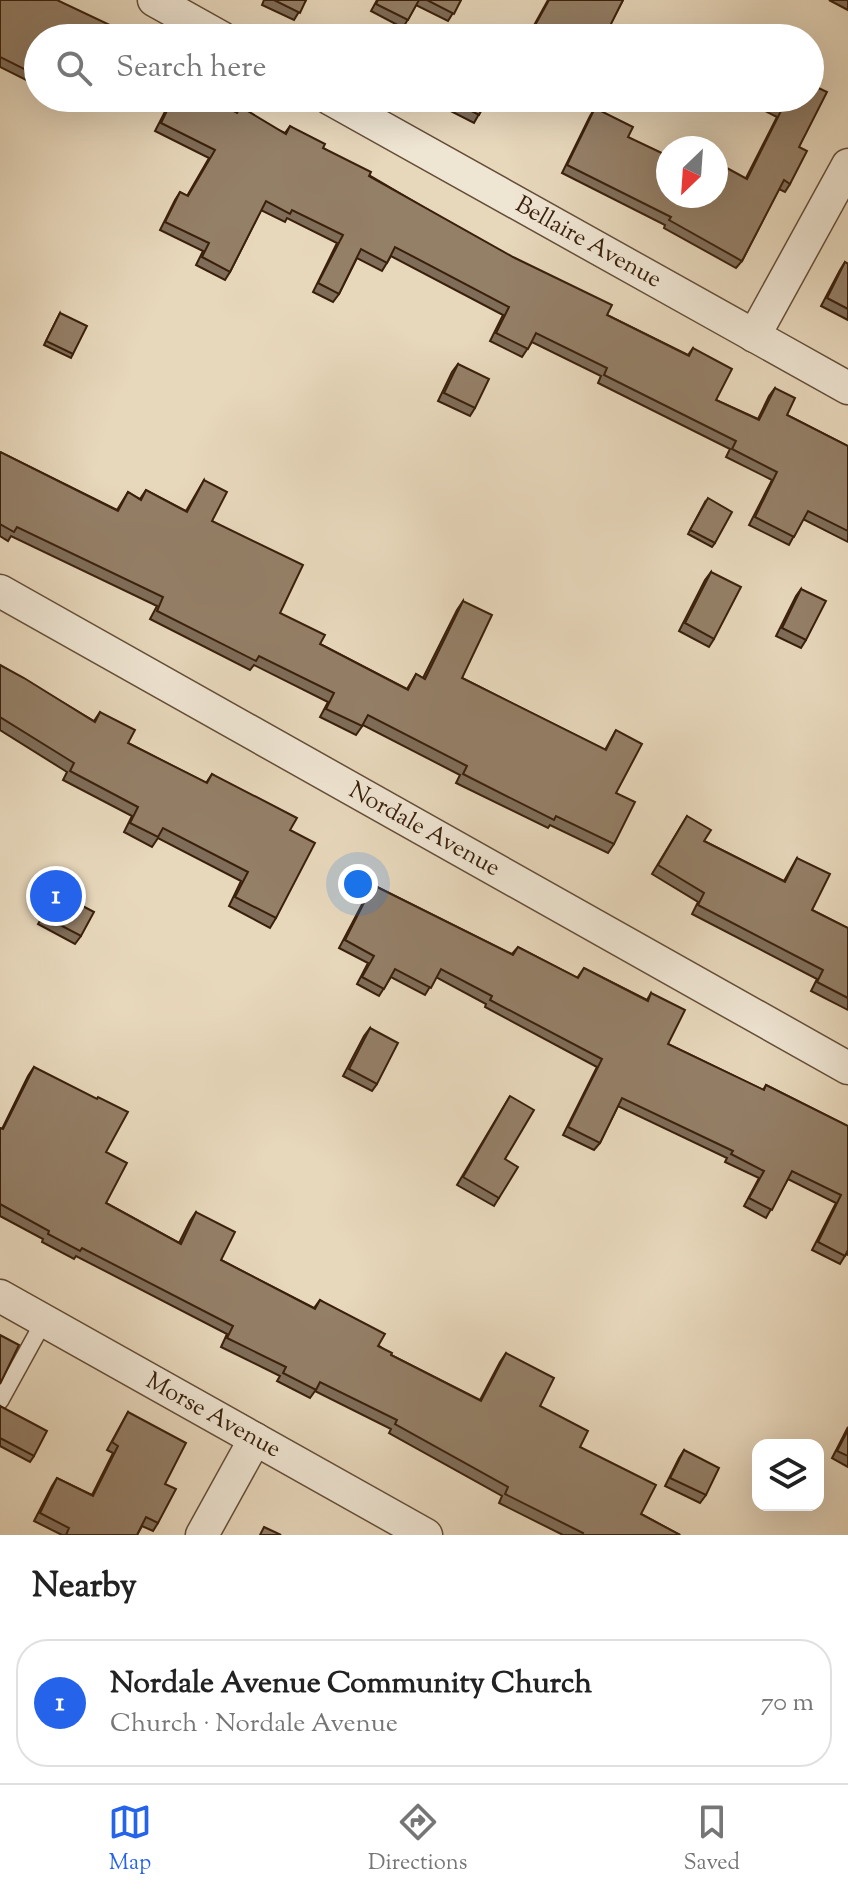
<!DOCTYPE html>
<html lang="en">
<head>
<meta charset="utf-8">
<style>
	body { margin:0; font-family:"Sorts Mill Goudy",serif; background:#f6f6f6; color:#222 }
	.controls { position:absolute; right:24px; bottom:24px; display:grid; overflow:hidden; border-radius:16px; box-shadow:0 8px 32px #0002 }
	.controls button { width:72px; height:72px; display:grid; place-items:center; padding:0; border:0; border-bottom:2px solid #e0e0e0; background:#fff; color:#222; font:40px sans-serif }
	.compass { position:absolute; left:656px; top:136px; width:72px; height:72px; border-radius:50%; background:#fff; box-shadow:0 8px 32px #0002; rotate:205deg }
	.you { position:absolute; left:358px; top:884px; width:28px; height:28px; margin:-20px; border:6px solid #fff; border-radius:50%; background:#1a73e8; box-shadow:0 0 0 12px #1a73e833 }
	.badge { display:grid; place-items:center; width:52px; height:52px; border-radius:50%; background:#2563eb; color:#fff; font-size:26px; font-weight:700 }
	.pin { position:absolute; translate:-50% -50%; border:4px solid #fff; box-shadow:0 2px 8px #0006 }
	.list { margin:0; padding:0; list-style:none }
	h2 { display:flex; justify-content:space-between; align-items:center; height:104px; margin:0; padding:0 32px; font-size:34px }
	h2 small { font-size:26px; font-weight:400; color:#767676 }
	.list li { display:grid; grid-template-columns:52px 1fr auto; gap:24px; align-items:center; box-sizing:border-box; height:128px; margin:0 16px 16px; padding:0 16px; border:2px solid #e0e0e0; border-radius:32px }
	.list b { display:block; font-size:30px; white-space:nowrap }
	.list p { margin:0; font-size:26px; white-space:nowrap; color:#767676 }
	.list em { font-size:26px; font-style:normal; color:#767676 }
	.icon { flex:none; width:44px; height:44px; fill:none; stroke:currentColor; stroke-width:2; stroke-linecap:round; stroke-linejoin:round }
	.map { position:relative; flex:none; width:848px; height:1535px; overflow:hidden }
	.search { position:absolute; background:#fff; box-shadow:0 8px 32px #0002; left:24px; right:24px; top:24px; height:88px; display:flex; align-items:center; gap:20px; box-sizing:border-box; padding:0 28px; border-radius:44px; color:#767676; font-size:30px }
	.sheet { height:248px; background:#fff }
	nav { display:flex; justify-content:space-around; align-items:center; box-sizing:border-box; height:112px; border-top:2px solid #e0e0e0; background:#fff; font-size:22px; color:#767676 }
	nav a { display:grid; justify-items:center; gap:4px }
	nav .on { color:#2563eb }
	.map>svg:first-child { display:block }
</style>
</head>
<body>
<div class="map">
<svg width="848" height="1535" viewBox="0 0 848 1535">
	<rect width="100%" height="100%" fill="#e7d7bb"/>
	<filter id="stains"><feTurbulence type="fractalNoise" baseFrequency=".0025" numOctaves="4"/><feColorMatrix values="0 0 0 0 .2 0 0 0 0 .09 0 0 0 0 .02 0 0 0 .5 -.17"/></filter>
	<radialGradient id="worn" r=".72"><stop offset=".6" stop-color="#630" stop-opacity="0"/><stop offset="1" stop-color="#630" stop-opacity=".3"/></radialGradient>
	<g fill="none" stroke-linecap="round" stroke-linejoin="round">
		<g stroke="#654e38" stroke-width="19">
			<polyline id="service" points="0,1401 44,1321"/>
		</g>
		<g stroke="#654e38" stroke-width="35">
			<g id="minor">
				<polyline points="154,0 222,38"/>
				<polyline points="329,98 848,388"/>
				<polyline points="754,336 848,165"/>
				<polyline points="0,591 848,1068"/>
				<polyline points="0,1296 426,1535"/>
				<polyline points="202,1535 255,1439"/>
			</g>
		</g>
		<use href="#service" stroke="#efe5d3" stroke-width="16"/>
		<use href="#minor" stroke="#efe5d3" stroke-width="32"/>
	</g>
	<g fill="#7f6d59" stroke="#3a200c" stroke-width="2">
		<polygon points="0,0 38,38 38,86 0,67"/>
		<polygon points="264,0 306,0 294,20 262,5"/>
		<polygon points="377,0 461,0 448,21 416,5 403,28 371,11"/>
		<polygon points="548,0 623,0 603,38 584,38 580,36 579,38 527,38"/>
		<polygon points="829,0 848,0 848,10"/>
		<polygon points="172,98 210,98 237,112 285,133 290,126 323,148 607,315 688,355 693,348 716,400 758,419 769,396 775,388 787,415 848,446 848,542 803,519 789,545 749,525 772,480 726,457 730,449 598,383 601,376 532,342 522,357 490,341 503,315 391,256 382,271 357,258 339,294 333,302 313,292 337,243 287,218 285,222 261,210 230,272 225,280 196,265 203,251 160,230 175,200 180,192 187,196 209,158 155,131"/>
		<polygon points="438,98 488,98 474,123 435,103"/>
		<polygon points="534,98 548,98 545,103"/>
		<polygon points="739,98 810,98 790,184 785,192 779,189 742,261 736,268 664,228 665,225 562,173 590,116 595,108 628,137 668,196 746,178 777,117"/>
		<polygon points="845,262 848,264 848,320 821,306 840,270"/>
		<polygon points="60,313 73,354 71,358 44,345"/>
		<polygon points="458,364 475,408 470,416 438,401 452,372"/>
		<polygon points="0,452 117,510 128,492 140,499 146,490 186,511 204,480 212,521 280,613 320,644 407,689 416,674 423,678 457,610 463,601 462,678 605,750 616,730 616,793 614,844 608,853 550,825 548,828 456,783 460,775 363,725 356,735 320,717 328,702 254,665 250,670 150,619 157,606 11,536 8,541 0,536"/>
		<polygon points="705,502 715,543 712,547 688,534"/>
		<polygon points="711,572 714,639 709,647 679,631 705,580"/>
		<polygon points="801,589 806,640 801,648 776,636 796,596"/>
		<polygon points="0,665 94,721 100,712 128,743 206,783 212,774 290,830 276,918 270,928 229,906 241,881 158,838 152,847 124,832 132,816 63,780 67,772 0,730"/>
		<polygon points="687,816 704,841 784,881 797,858 812,910 848,928 848,1010 811,991 817,979 692,914 698,902 652,874"/>
		<polygon points="373,885 512,954 518,947 577,978 584,968 647,1000 651,993 668,1044 763,1090 766,1085 848,1126 848,1255 846,1254 840,1264 812,1250 836,1203 788,1179 766,1218 744,1206 759,1178 725,1162 727,1158 618,1106 600,1143 594,1150 563,1135 597,1067 485,1007 486,1004 436,977 425,995 391,977 379,996 357,984 368,963 339,948 368,893"/>
		<polygon points="56,892 81,936 75,944 38,924"/>
		<polygon points="370,1028 377,1084 372,1091 343,1076 364,1036"/>
		<polygon points="34,1067 106,1152 106,1203 179,1243 190,1221 196,1212 221,1260 314,1308 320,1300 391,1355 480,1400 500,1362 506,1353 540,1406 580,1447 641,1514 680,1535 563,1535 499,1503 502,1496 389,1433 391,1429 315,1391 310,1398 277,1381 280,1376 221,1347 227,1334 76,1256 74,1259 42,1242 43,1239 0,1216 0,1128 2,1129 28,1076"/>
		<polygon points="510,1096 505,1159 499,1198 494,1206 457,1185"/>
		<polygon points="0,1406 34,1456 30,1462 0,1446"/>
		<polygon points="128,1412 165,1484 158,1523 153,1531 142,1526 137,1535 62,1535 34,1521 52,1486 57,1478 92,1495 113,1453 107,1450"/>
		<polygon points="848,1427 848,1467 832,1458"/>
		<polygon points="684,1450 706,1495 700,1503 665,1486 679,1458"/>
	</g>
	<g fill="#947f67" stroke="#3a200c" stroke-width="2">
		<polygon points="0,0 57,0 131,35 130,38 38,38 38,76 0,57"/>
		<polygon points="274,0 306,0 300,13"/>
		<polygon points="378,0 419,0 408,20 376,4"/>
		<polygon points="427,0 461,0 454,14"/>
		<polygon points="549,0 623,0 604,38 584,28 579,38 528,38"/>
		<polygon points="473,32 485,38 470,38"/>
		<polygon points="810,84 827,92 799,147 807,151 790,184 784,180 742,261 669,220 671,217 567,165 595,108 633,127 628,137 668,156 668,196 716,196 716,162 747,179 782,109 760,98 810,98"/>
		<polygon points="173,98 210,98 237,113 241,107 286,134 290,126 325,144 323,148 371,172 369,176 513,257 612,305 607,315 689,356 693,348 732,369 716,400 759,420 775,388 795,398 787,415 848,446 848,531 808,511 794,537 755,517 777,472 732,449 736,441 604,375 607,368 536,333 528,349 496,333 509,307 395,247 387,263 361,249 339,294 318,283 343,235 292,210 290,214 266,201 230,272 202,257 209,243 165,222 180,192 188,196 215,150 161,123"/>
		<polygon points="446,98 488,98 479,115"/>
		<polygon points="845,262 848,264 848,309 827,298"/>
		<polygon points="60,313 87,326 73,354 46,341"/>
		<polygon points="458,364 489,379 475,408 444,393"/>
		<polygon points="0,452 118,511 128,492 141,500 146,490 187,512 204,480 227,492 212,521 303,565 280,613 325,635 320,644 408,690 416,674 425,679 463,601 492,615 462,678 606,750 616,730 642,744 616,793 635,802 614,844 556,816 554,820 463,774 467,766 368,715 362,726 326,709 334,693 259,656 256,661 157,611 163,597 17,527 14,532 0,524"/>
		<polygon points="708,498 732,512 715,543 690,530"/>
		<polygon points="711,572 741,587 714,639 685,623"/>
		<polygon points="801,589 826,601 806,640 782,628"/>
		<polygon points="0,665 24,678 95,722 100,712 135,730 128,743 207,783 212,774 297,818 290,830 315,843 276,918 235,897 248,872 163,828 158,837 130,823 138,807 70,771 74,763 0,717"/>
		<polygon points="687,816 711,830 704,841 785,882 797,858 830,874 812,910 848,928 848,998 817,982 823,970 698,905 704,893 658,865"/>
		<polygon points="373,885 513,955 518,947 578,978 584,968 648,1001 651,993 685,1010 668,1044 764,1090 766,1085 848,1126 848,1250 845,1256 818,1242 841,1195 792,1171 772,1210 749,1198 764,1171 731,1154 733,1151 622,1098 600,1143 568,1127 602,1059 490,1000 492,996 441,969 431,988 395,969 384,989 362,977 374,956 345,940"/>
		<polygon points="56,892 94,912 81,936 43,916"/>
		<polygon points="370,1028 398,1043 377,1084 349,1069"/>
		<polygon points="34,1067 97,1099 98,1097 128,1112 106,1152 127,1163 106,1203 181,1244 196,1212 235,1232 221,1260 315,1309 320,1300 385,1334 378,1346 392,1353 391,1355 481,1401 506,1353 554,1378 540,1406 588,1431 580,1447 656,1485 641,1514 680,1535 582,1535 583,1533 505,1494 508,1487 395,1424 397,1420 320,1382 316,1390 283,1373 286,1367 227,1338 233,1326 82,1248 80,1251 48,1234 49,1231 0,1204 0,1128 3,1129"/>
		<polygon points="510,1096 534,1110 505,1159 518,1167 499,1198 463,1177"/>
		<polygon points="0,1335 19,1345 0,1384"/>
		<polygon points="0,1406 47,1431 34,1456 0,1438"/>
		<polygon points="128,1412 186,1443 165,1484 176,1489 158,1523 146,1517 137,1535 66,1535 69,1528 40,1513 57,1478 93,1496 118,1446 112,1442"/>
		<polygon points="848,1430 848,1456 837,1451"/>
		<polygon points="684,1450 719,1468 706,1495 670,1478"/>
		<polygon points="264,1527 281,1535 260,1535"/>
	</g>
	<g text-anchor="middle" dominant-baseline="central" stroke-width="6" stroke-linejoin="round" paint-order="stroke">
		<g font-size="24" fill="#3a200c" stroke="#efe5d3">
			<text transform="translate(588 243) rotate(29)">Bellaire Avenue</text>
			<text transform="translate(424 830) rotate(29)">Nordale Avenue</text>
			<text transform="translate(213 1416) rotate(29)">Morse Avenue</text>
		</g>
	</g>
	<rect width="100%" height="100%" filter="url(#stains)"/>
	<rect width="100%" height="100%" fill="url(#worn)"/>
</svg>
<div class="controls">
<button><svg class="icon" aria-label="layers" viewBox="0 0 24 24"><path d="M12 4l9 5-9 5-9-5zM3 14l9 5 9-5"/></svg></button>
</div>
<svg class="compass" viewBox="-18 -18 36 36"><path d="M0-13l5 13h-10z" fill="#e53935"/><path d="M0 13l5-13h-10z" fill="#767676"/></svg>
<div class="you"></div>
<div class="pin badge" style="left:56px;top:896px">1</div>
<div class="search"><svg class="icon" aria-label="search" viewBox="0 0 24 24"><circle cx="10" cy="10" r="6"/><path d="M15 15l6 6"/></svg>Search here</div>
</div>
<section class="sheet">
<h2>Nearby<small></small></h2>
<ul class="list">
<li><span class="badge">1</span><div><b>Nordale Avenue Community Church</b><p>Church · Nordale Avenue</p></div><em>70 m</em></li>
</ul>
</section>
<nav>
<a class="on"><svg class="icon" aria-label="map" viewBox="0 0 24 24"><path d="M3 6l6-2 6 2 6-2v14l-6 2-6-2-6 2zM9 4v14M15 6v14"/></svg>Map</a>
<a><svg class="icon" aria-label="directions" viewBox="0 0 24 24"><path d="M12 3l9 9-9 9-9-9zM9 14v-3h6M13 9l2 2-2 2"/></svg>Directions</a>
<a><svg class="icon" aria-label="saved" viewBox="0 0 24 24"><path d="M7 4h10v16l-5-4-5 4z"/></svg>Saved</a>
</nav>
</body>
</html>
